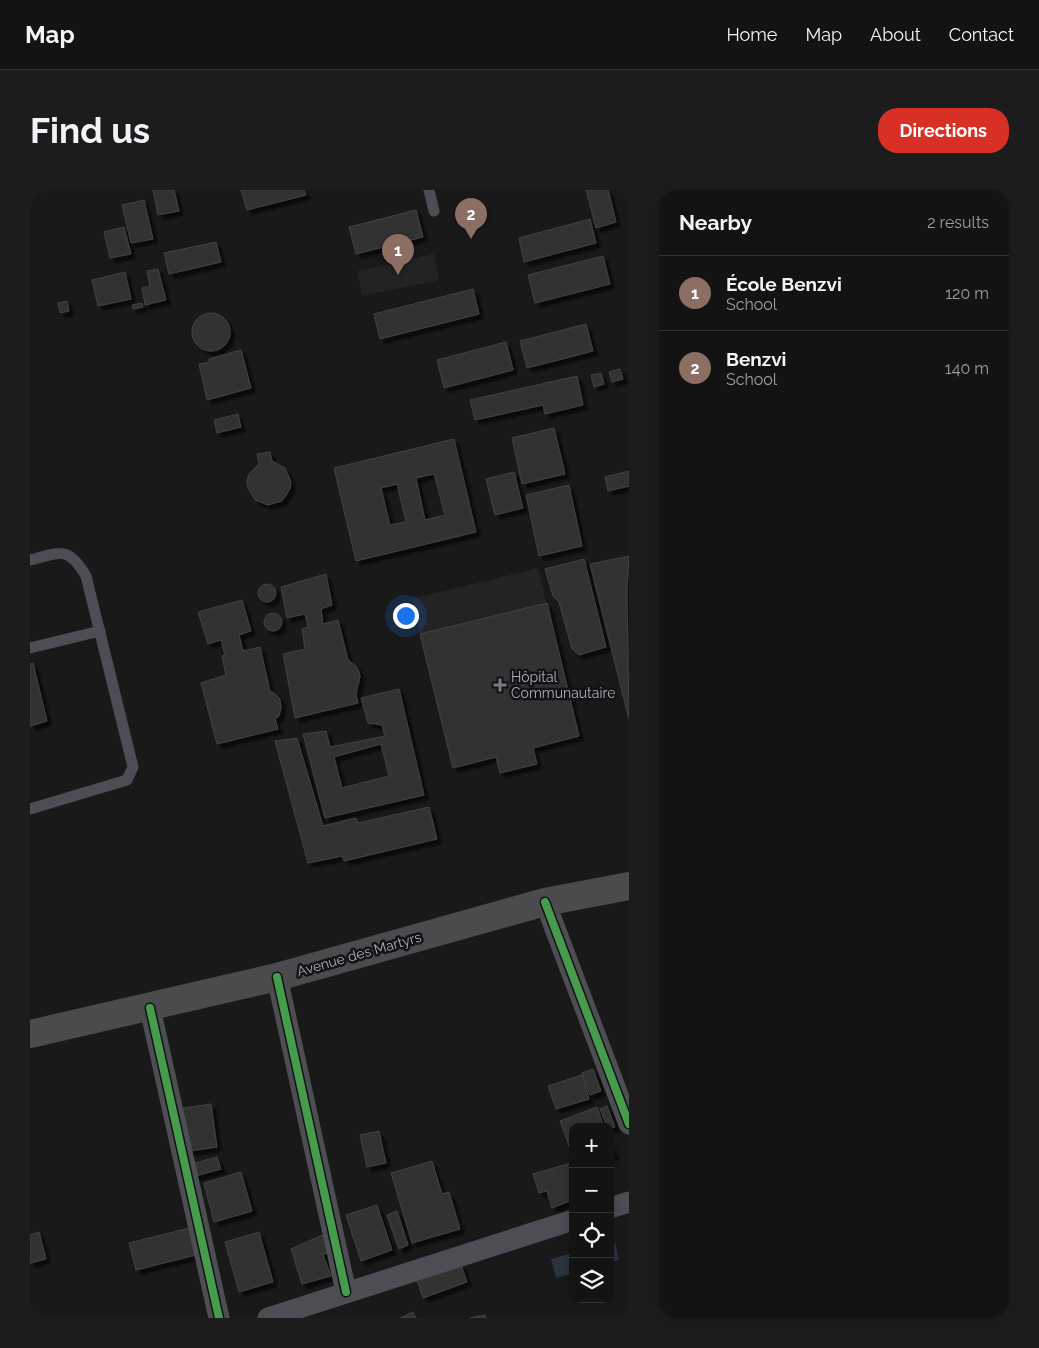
<!DOCTYPE html>
<html lang="en">
<head>
<meta charset="utf-8">
<style>
	body { margin:0; font-family:Raleway,sans-serif; background:#1c1c1d; color:#f1f3f6 }
	.controls { position:absolute; right:15px; bottom:15px; display:grid; overflow:hidden; border-radius:10px; box-shadow:0 2px 12px #0003 }
	.controls button { width:45px; height:45px; display:grid; place-items:center; padding:0; border:0; border-bottom:1px solid #323234; background:#131314; color:#f1f3f6; font:25px sans-serif }
	.you { position:absolute; left:375px; top:425px; width:18px; height:18px; margin:-12px; border:4px solid #fff; border-radius:50%; background:#1a73e8; box-shadow:0 0 0 8px #1a73e833 }
	.badge { display:grid; place-items:center; width:32px; height:32px; border-radius:50%; background:#d93025; color:#fff; font-size:16px; font-weight:700 }
	.pin { position:absolute; translate:-50% -41px; filter:drop-shadow(0 1px 2px #0008) }
	.pin::after { content:''; position:absolute; top:26px; width:18px; height:15px; background:inherit; clip-path:polygon(0 0,100% 0,50% 100%) }
	.list { margin:0; padding:0; list-style:none }
	h2 { display:flex; justify-content:space-between; align-items:center; height:65px; margin:0; padding:0 20px; font-size:21px }
	h2 small { font-size:16px; font-weight:400; color:#9d9ea0 }
	.list li { display:grid; grid-template-columns:32px 1fr auto; gap:15px; align-items:center; box-sizing:border-box; height:75px; padding:0 20px; border-top:1px solid #323234 }
	.list b { display:block; font-size:19px; white-space:nowrap }
	.list p { margin:0; font-size:16px; white-space:nowrap; color:#9d9ea0 }
	.list em { font-size:16px; font-style:normal; color:#9d9ea0 }
	.icon { flex:none; width:28px; height:28px; fill:none; stroke:currentColor; stroke-width:2; stroke-linecap:round; stroke-linejoin:round }
	.map { position:relative; flex:none; width:599px; height:1128px; overflow:hidden; border-radius:20px }
	header { display:flex; align-items:center; gap:30px; box-sizing:border-box; height:70px; padding:0 25px; background:#131314; border-bottom:1px solid #323234 }
	header strong { font-size:24px }
	nav { display:flex; gap:28px; margin-inline-start:auto; font-size:18px }
	.intro { display:flex; align-items:center; justify-content:space-between; box-sizing:border-box; height:120px; padding:0 30px }
	h1 { margin:0; font-size:35px }
	.button { padding:12px 22px; border-radius:20px; background:#d93025; color:#fff; font-size:18px; font-weight:700 }
	main { display:flex; gap:30px; padding:0 30px }
	aside { flex:1; background:#131314; border-radius:20px; box-shadow:0 2px 12px #0003 }
	.map>svg:first-child { display:block }
</style>
</head>
<body>
<header>
<strong>Map</strong>
<nav><a>Home</a><a>Map</a><a>About</a><a>Contact</a></nav>
</header>
<div class="intro"><h1>Find us</h1><a class="button">Directions</a></div>
<main>
<div class="map">
<svg width="599" height="1128" viewBox="0 0 599 1128">
	<defs>
		<filter id="shadow"><feDropShadow dx="4.5" dy="4.5" stdDeviation="1" flood-color="#0009"/></filter>
	</defs>
	<rect width="100%" height="100%" fill="#19191a"/>
	<g fill="#232326">
		<polygon points="404,64 409,90 332,106 327,81"/>
		<polygon points="508,378 549,546 504,558 507,574 470,583 466,567 423,578 382,409"/>
	</g>
	<g fill="#2b333d">
		<polygon points="585,1052 589,1070 580,1072 580,1054"/>
		<polygon points="543,1063 543,1083 526,1088 521,1069"/>
	</g>
	<g fill="#313132" stroke="#424346" fill-rule="evenodd" filter="url(#shadow)">
		<polygon points="123,0 144,0 149,21 128,25"/>
		<polygon points="211,0 274,0 276,5 217,20"/>
		<polygon points="556,0 578,0 586,32 566,38"/>
		<polygon points="114,10 123,49 101,53 92,15"/>
		<polygon points="386,20 393,47 326,64 319,37"/>
		<polygon points="560,29 566,53 494,72 489,48"/>
		<polygon points="94,37 101,64 80,68 74,42"/>
		<polygon points="186,52 191,72 139,84 134,63"/>
		<polygon points="573,66 580,94 505,113 498,85"/>
		<polygon points="128,79 136,110 115,115 112,98 120,96 117,81"/>
		<polygon points="95,82 101,109 68,116 62,90"/>
		<polygon points="443,99 449,124 350,149 344,124"/>
		<polygon points="37,111 39,121 30,123 28,113"/>
		<polygon points="112,113 113,117 103,119 102,115"/>
		<circle cx="181" cy="142" r="19"/>
		<polygon points="556,134 563,161 497,178 490,151"/>
		<polygon points="476,152 483,180 414,198 407,170"/>
		<polygon points="211,160 221,198 177,210 169,174 180,172 179,169"/>
		<polygon points="590,179 593,189 582,192 579,182"/>
		<polygon points="571,183 574,194 564,197 561,185"/>
		<polygon points="547,186 553,215 515,224 513,215 445,230 440,210"/>
		<polygon points="208,224 211,237 187,243 184,230"/>
		<polygon points="524,238 535,284 492,294 482,248"/>
		<path d="M424,249l22,93 -120,29 -22,-93zM404,284l11,41 -20,5 -9,-42zM367,294l9,38 -16,3 -9,-37z"/>
		<polygon points="240,262 242,271 255,278 261,292 260,299 252,311 238,315 225,310 218,298 217,291 219,284 229,274 227,264"/>
		<polygon points="599,281 599,296 578,301 575,287"/>
		<polygon points="484,282 493,318 465,325 456,289"/>
		<polygon points="539,295 552,356 509,366 496,305"/>
		<polygon points="599,366 597,402 599,529 560,374"/>
		<polygon points="554,369 576,457 549,465 542,459 529,412 523,406 515,379"/>
		<polygon points="296,384 302,415 291,419 293,434 308,430 318,470 326,476 329,482 330,487 326,504 328,513 265,528 253,464 275,459 272,439 278,437 275,424 257,428 251,397"/>
		<circle cx="237" cy="403" r="9"/>
		<polygon points="212,410 221,441 209,445 213,461 230,457 240,501 245,504 250,509 251,518 249,526 245,529 248,539 187,554 171,493 196,485 192,466 195,465 191,450 178,454 168,422"/>
		<polygon points="517,413 549,546 503,558 507,574 470,583 466,567 423,578 390,444"/>
		<circle cx="243" cy="432" r="9"/>
		<polygon points="3,473 17,531 0,536 0,474"/>
		<path d="M369,499l25,106 -99,23 -22,-84 23,-3 4,16 55,-11 -3,-11 -14,-2 -7,-25zM351,554l8,32 -47,12 -8,-31z"/>
		<polygon points="267,548 293,636 326,628 328,633 399,617 407,649 314,671 312,666 278,673 245,551"/>
		<polygon points="563,879 571,901 560,905 552,883"/>
		<polygon points="552,885 559,909 526,919 518,896"/>
		<polygon points="181,914 187,957 153,962 147,919"/>
		<polygon points="577,916 585,937 580,939 577,937 570,919"/>
		<polygon points="567,917 574,937 543,937 543,967 530,931"/>
		<polygon points="349,941 356,973 337,977 330,945"/>
		<polygon points="580,954 584,965 580,966"/>
		<polygon points="187,967 191,979 162,987 158,975"/>
		<polygon points="402,971 412,1004 419,1002 430,1039 382,1053 361,983"/>
		<polygon points="541,973 543,1010 522,1018 517,1001 509,1003 503,984"/>
		<polygon points="211,982 222,1021 184,1032 174,993"/>
		<polygon points="347,1015 362,1060 331,1071 316,1025"/>
		<polygon points="367,1021 378,1055 369,1059 357,1025"/>
		<polygon points="164,1037 170,1064 106,1080 99,1053"/>
		<polygon points="9,1042 16,1069 0,1073 0,1045"/>
		<polygon points="229,1042 243,1092 209,1102 195,1052"/>
		<polygon points="297,1043 303,1060 293,1065 301,1086 272,1094 261,1059"/>
		<polygon points="431,1075 437,1092 393,1108 387,1090"/>
		<polygon points="383,1122 386,1128 370,1128"/>
		<polygon points="455,1125 456,1128 440,1128"/>
	</g>
	<g fill="none" stroke-linecap="round" stroke-linejoin="round">
		<g stroke="#4d4e53" stroke-width="11">
			<polyline points="399,0 404,21"/>
			<path d="M0,370c31,-8 38,-14 56,16l47,191 -6,13 -97,29"/>
			<polyline points="0,458 70,441"/>
		</g>
		<g stroke="#4d4e53" stroke-width="21">
			<polyline points="515,712 599,934"/>
			<polyline points="247,787 316,1102"/>
			<polyline points="120,818 189,1128"/>
			<polyline points="580,1018 599,1012"/>
			<polyline points="238,1128 543,1030"/>
		</g>
		<polyline stroke="#4b4b4e" stroke-width="28" points="0,844 247,787 515,712 599,696"/>
		<g stroke="#131316" stroke-width="11">
			<g id="cycleway">
				<polyline points="515,712 599,934"/>
				<polyline points="247,787 316,1102"/>
				<polyline points="120,818 189,1128"/>
			</g>
		</g>
		<use href="#cycleway" stroke="#469c4c" stroke-width="8"/>
	</g>
	<path fill="#777a83" stroke="#131316" stroke-width="2" d="M467.5 487.5h5v5h5v5h-5v5h-5v-5h-5v-5h5z"/>
	<g text-anchor="middle" dominant-baseline="central" stroke-width="5" stroke-linejoin="round" paint-order="stroke">
		<g font-size="14" fill="#aaaebb" stroke="#131316" text-anchor="start">
			<text x="481" y="487">Hôpital<tspan x="481" dy="16">Communautaire</tspan></text>
		</g>
		<g font-size="14" fill="#aaaebb" stroke="#131316">
			<text transform="translate(329 764) rotate(-16)">Avenue des Martyrs</text>
		</g>
	</g>
</svg>
<div class="controls">
<button>+</button>
<button>−</button>
<button><svg class="icon" aria-label="locate" viewBox="0 0 24 24"><circle cx="12" cy="12" r="6"/><path d="M12 2v4M12 18v4M2 12h4M18 12h4"/></svg></button>
<button><svg class="icon" aria-label="layers" viewBox="0 0 24 24"><path d="M12 4l9 5-9 5-9-5zM3 14l9 5 9-5"/></svg></button>
</div>
<div class="you"></div>
<div class="pin badge" style="left:368px;top:85px;background:#8d6e63">1</div>
<div class="pin badge" style="left:441px;top:49px;background:#8d6e63">2</div>
</div>
<aside>
<h2>Nearby<small>2 results</small></h2>
<ul class="list">
<li><span class="badge" style="background:#8d6e63">1</span><div><b>École Benzvi</b><p>School</p></div><em>120 m</em></li>
<li><span class="badge" style="background:#8d6e63">2</span><div><b>Benzvi</b><p>School</p></div><em>140 m</em></li>
</ul>
</aside>
</main>
</body>
</html>
